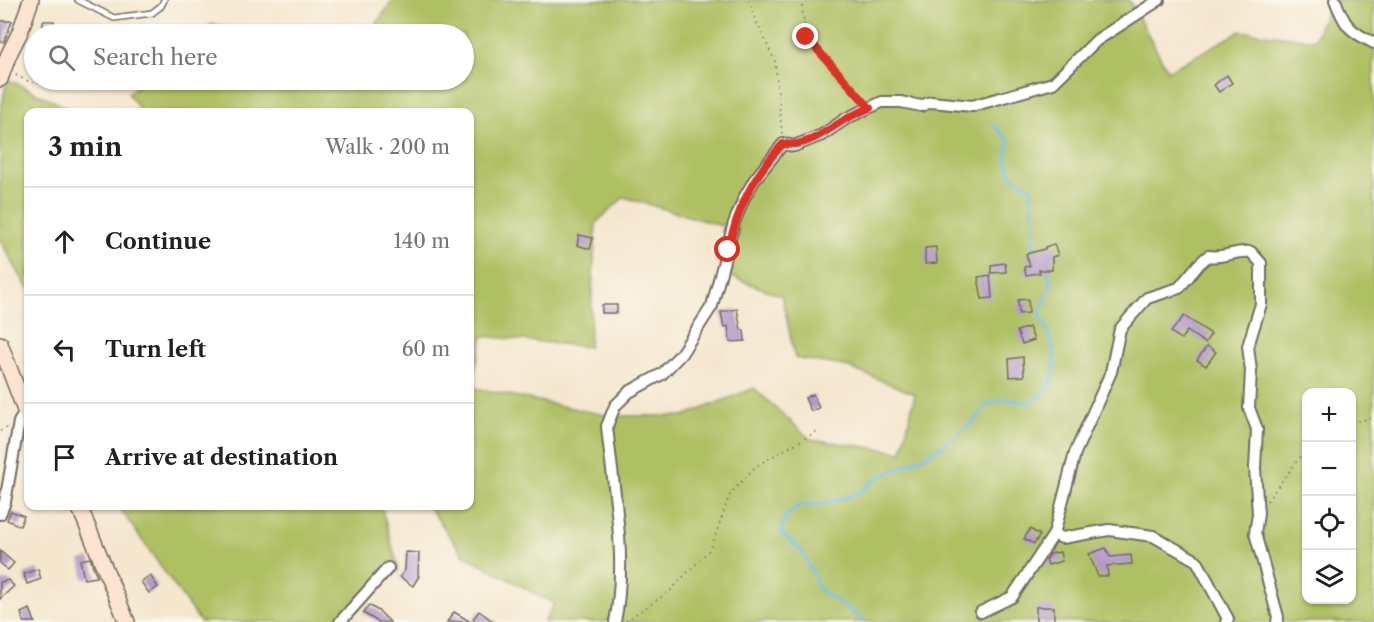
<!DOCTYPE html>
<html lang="en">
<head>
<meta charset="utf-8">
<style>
	body { margin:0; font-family:"Libre Caslon Text",serif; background:#f6f6f6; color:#202124 }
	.controls { position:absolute; right:18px; bottom:18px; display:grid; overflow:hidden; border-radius:12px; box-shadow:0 2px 4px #0004 }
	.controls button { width:54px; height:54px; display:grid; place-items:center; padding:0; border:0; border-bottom:2px solid #e0e0e0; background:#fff; color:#202124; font:30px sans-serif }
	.stop { position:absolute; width:18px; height:18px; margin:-14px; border:4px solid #d93025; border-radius:50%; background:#fff }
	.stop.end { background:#d93025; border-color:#fff; box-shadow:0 2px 6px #0008 }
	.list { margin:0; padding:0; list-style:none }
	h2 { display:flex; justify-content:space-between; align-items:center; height:78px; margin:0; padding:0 24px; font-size:26px }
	h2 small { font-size:20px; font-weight:400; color:#757577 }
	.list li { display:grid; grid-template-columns:39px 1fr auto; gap:18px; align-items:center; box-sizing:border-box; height:108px; padding:0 24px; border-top:2px solid #e0e0e0 }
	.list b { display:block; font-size:22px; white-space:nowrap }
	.list em { font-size:20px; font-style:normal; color:#757577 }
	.icon { flex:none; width:33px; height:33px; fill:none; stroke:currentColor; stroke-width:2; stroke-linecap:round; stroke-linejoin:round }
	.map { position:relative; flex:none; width:1374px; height:622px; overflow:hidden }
	.search { position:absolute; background:#fff; box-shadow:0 2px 4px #0004; left:24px; top:24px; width:450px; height:66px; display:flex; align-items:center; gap:15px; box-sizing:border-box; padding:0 21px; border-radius:33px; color:#757577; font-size:22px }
	.panel { position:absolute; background:#fff; box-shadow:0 2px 4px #0004; left:24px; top:108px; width:450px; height:402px; border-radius:12px }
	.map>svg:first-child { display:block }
</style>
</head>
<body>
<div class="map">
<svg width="1374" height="622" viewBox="0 0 1374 622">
	<rect width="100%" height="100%" fill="#fbf7ec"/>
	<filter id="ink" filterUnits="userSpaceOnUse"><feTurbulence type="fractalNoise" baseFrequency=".0167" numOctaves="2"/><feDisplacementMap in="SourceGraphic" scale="12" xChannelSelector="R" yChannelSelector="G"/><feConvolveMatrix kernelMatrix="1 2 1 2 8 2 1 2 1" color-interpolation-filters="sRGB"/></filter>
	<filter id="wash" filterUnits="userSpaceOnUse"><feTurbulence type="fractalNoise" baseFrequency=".008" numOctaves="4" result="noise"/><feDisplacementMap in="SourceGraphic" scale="24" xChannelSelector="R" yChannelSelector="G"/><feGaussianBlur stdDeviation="1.35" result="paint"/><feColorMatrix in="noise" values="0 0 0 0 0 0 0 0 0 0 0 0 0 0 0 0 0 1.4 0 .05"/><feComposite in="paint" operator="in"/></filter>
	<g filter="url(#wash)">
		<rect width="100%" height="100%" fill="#f5e6ce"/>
		<g fill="#afc063" stroke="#6d7647" stroke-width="1.5" fill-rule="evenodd">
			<path d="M393,0h736l39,71 73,-40 73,9 17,-40h43v622h-759l-8,-3 -1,3h-62l10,-18 -91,-50 -35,-48h42v-394h-329l-13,-19 17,-13h319v-46h-95zM624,197l115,34 -12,44 55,21 13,62 50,8 70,28 -13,58 -92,-13 -56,-51 -70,28h-74l-139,-29 12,-51 106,11 7,-124zM1306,392h46v208h-46z"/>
			<polygon points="212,24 252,34 199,34"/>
			<polygon points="7,79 68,108 71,112 28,112 28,289 0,240 0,115"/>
			<polygon points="118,506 381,506 399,570 330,622 200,622"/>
		</g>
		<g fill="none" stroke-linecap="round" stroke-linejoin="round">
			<g stroke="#63b8e0" stroke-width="3">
				<polyline points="993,125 1009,140 1006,159 1012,176 1031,188 1034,221 1033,244 1037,253"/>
				<path d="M864,622l-2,-3 -43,-30 -16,-37 -22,-19 4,-16 14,-12 24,-1 34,-10 21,-16 48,-22 22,-15 28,-22 12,-15 17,-5 25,4c6,-5 15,-10 18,-16 14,-25 3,-50 -8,-73l12,-32 -8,-15"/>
			</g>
		</g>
		<g id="blocks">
			<g fill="#b59ac7">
				<polygon points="0,21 12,21 4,42 0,42"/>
				<rect x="43" y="21" width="11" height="13"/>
				<polygon points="1227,75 1232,83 1219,92 1214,85"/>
				<polygon points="579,235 593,238 590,249 577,245"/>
				<polygon points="1054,244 1058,255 1052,257 1052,270 1039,270 1040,273 1026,275 1024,267 1030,266 1026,254 1045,249 1045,247"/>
				<polygon points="936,247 937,263 925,264 925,248"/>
				<polygon points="1005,263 1006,272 991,273 991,265"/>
				<polygon points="990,275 992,298 982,299 978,277"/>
				<polygon points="1028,299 1029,313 1019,314 1018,300"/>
				<rect x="602" y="305" width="15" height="8"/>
				<polygon points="737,309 741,330 744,330 745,341 730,342 728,326 724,327 721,312"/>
				<polygon points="1184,316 1211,334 1205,343 1187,331 1181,339 1171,332"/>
				<polygon points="1029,327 1034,340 1022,344 1017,331"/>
				<polygon points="1207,346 1216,352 1206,366 1197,360"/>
				<polygon points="1023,357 1024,376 1010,377 1009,359"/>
				<polygon points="813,394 819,408 811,411 805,398"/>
				<polygon points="11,511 24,516 20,526 7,520"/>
				<polygon points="1030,529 1040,535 1034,544 1024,539"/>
				<polygon points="1106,548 1110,557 1131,555 1132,564 1107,566 1108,576 1098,576 1089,554"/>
				<polygon points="0,551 14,563 8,570 0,563"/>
				<polygon points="406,552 419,553 418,575 419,576 413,586 400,577 405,570"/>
				<polygon points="1060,552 1062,561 1048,565 1046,559 1050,554"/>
				<polygon points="90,558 97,577 84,579 80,560"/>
				<polygon points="38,569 41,579 27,584 24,574"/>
				<polygon points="150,575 158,587 149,593 141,582"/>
				<polygon points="8,580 14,586 0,599 0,582"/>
				<polygon points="369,605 380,612 390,622 378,622 363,613"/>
				<rect x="1036" y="607" width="18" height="14"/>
				<polygon points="30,609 35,622 24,622 21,613"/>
				<polygon points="479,611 494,622 477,622 473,619"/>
				<polygon points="454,612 471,622 447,622"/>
			</g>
		</g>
	</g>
	<g filter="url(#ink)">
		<use href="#blocks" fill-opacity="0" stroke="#726c64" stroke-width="1.5"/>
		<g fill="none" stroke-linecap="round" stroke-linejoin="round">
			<g stroke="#726c64" stroke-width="8">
				<polyline id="lane" points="78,0 114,18 152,13 161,6 164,0"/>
			</g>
			<g stroke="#726c64" stroke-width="14">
				<g id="street">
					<path d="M1335,0c10,26 14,31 39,43"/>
					<polyline points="0,514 5,502 19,422 25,412"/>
					<polyline points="1054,534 1062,538 1109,530 1153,536 1197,561 1228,619 1226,622"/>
					<path d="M981,612l31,-15 42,-63 21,-81 36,-81 9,-43 27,-31 32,-10 20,-24 9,-8c17,3 25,-6 43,-4l10,11v41l-13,42 3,25 -2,37 8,21 -2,39 3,46 -3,19 23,84 -1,5"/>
					<polyline points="340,622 388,568"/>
					<path d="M615,622c13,-64 -2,-132 -8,-196l8,-20 14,-14 33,-18 19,-20 31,-48 22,-83 10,-25 11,-19 28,-35 11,2 28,-11 25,-17 35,-16h19l20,4 10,-4 41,4 81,-23 44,-43 62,-40"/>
				</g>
			</g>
			<g stroke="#726c64" stroke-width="18">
				<g id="secondary">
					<polyline points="0,79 9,54 20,32 31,0"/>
					<polyline points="0,344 28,418"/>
					<polyline points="79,506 127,622"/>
				</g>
			</g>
			<g stroke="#726c64" stroke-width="1.5" stroke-dasharray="1.5 4.5" stroke-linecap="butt">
				<polyline points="749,0 753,15 775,61 782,134"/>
				<polyline points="801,0 806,37 862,99"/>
				<polyline points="101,34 106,25"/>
				<path d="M16,75c11,7 26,12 38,5"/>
				<polyline points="1352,422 1374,418"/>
				<polyline points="0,431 7,428"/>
				<polyline points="1267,501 1306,449"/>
				<polyline points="626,621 670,591 711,548 730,494 756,466 819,430"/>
			</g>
			<use href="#lane" stroke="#fff" stroke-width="5"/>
			<use href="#street" stroke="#fff" stroke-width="10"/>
			<use href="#secondary" stroke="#fde4d1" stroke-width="15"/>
		</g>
	</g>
	<g fill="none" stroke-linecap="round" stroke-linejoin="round" filter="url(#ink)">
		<path stroke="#d93025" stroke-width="8" d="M728,250c10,-42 24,-73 55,-106 25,4 44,-15 65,-26 7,-4 15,-7 22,-10l-64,-71"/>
	</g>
</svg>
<div class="controls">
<button>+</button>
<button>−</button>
<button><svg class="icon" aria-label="locate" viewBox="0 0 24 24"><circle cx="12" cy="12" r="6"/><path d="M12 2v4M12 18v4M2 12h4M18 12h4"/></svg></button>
<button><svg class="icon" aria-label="layers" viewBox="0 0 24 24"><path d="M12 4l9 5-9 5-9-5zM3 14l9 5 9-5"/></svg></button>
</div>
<div class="stop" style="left:728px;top:250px"></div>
<div class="stop end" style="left:806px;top:37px"></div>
<div class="search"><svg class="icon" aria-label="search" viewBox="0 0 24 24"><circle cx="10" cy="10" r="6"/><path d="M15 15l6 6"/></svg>Search here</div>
<section class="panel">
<h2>3 min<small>Walk · 200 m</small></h2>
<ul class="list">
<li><svg class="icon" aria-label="ahead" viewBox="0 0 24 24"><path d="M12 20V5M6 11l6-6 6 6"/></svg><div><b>Continue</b></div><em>140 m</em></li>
<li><svg class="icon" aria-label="left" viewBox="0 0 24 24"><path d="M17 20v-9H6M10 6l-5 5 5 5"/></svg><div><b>Turn left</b></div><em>60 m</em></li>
<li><svg class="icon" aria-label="arrive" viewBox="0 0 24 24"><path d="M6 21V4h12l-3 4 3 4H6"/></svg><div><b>Arrive at destination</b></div></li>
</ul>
</section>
</div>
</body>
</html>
